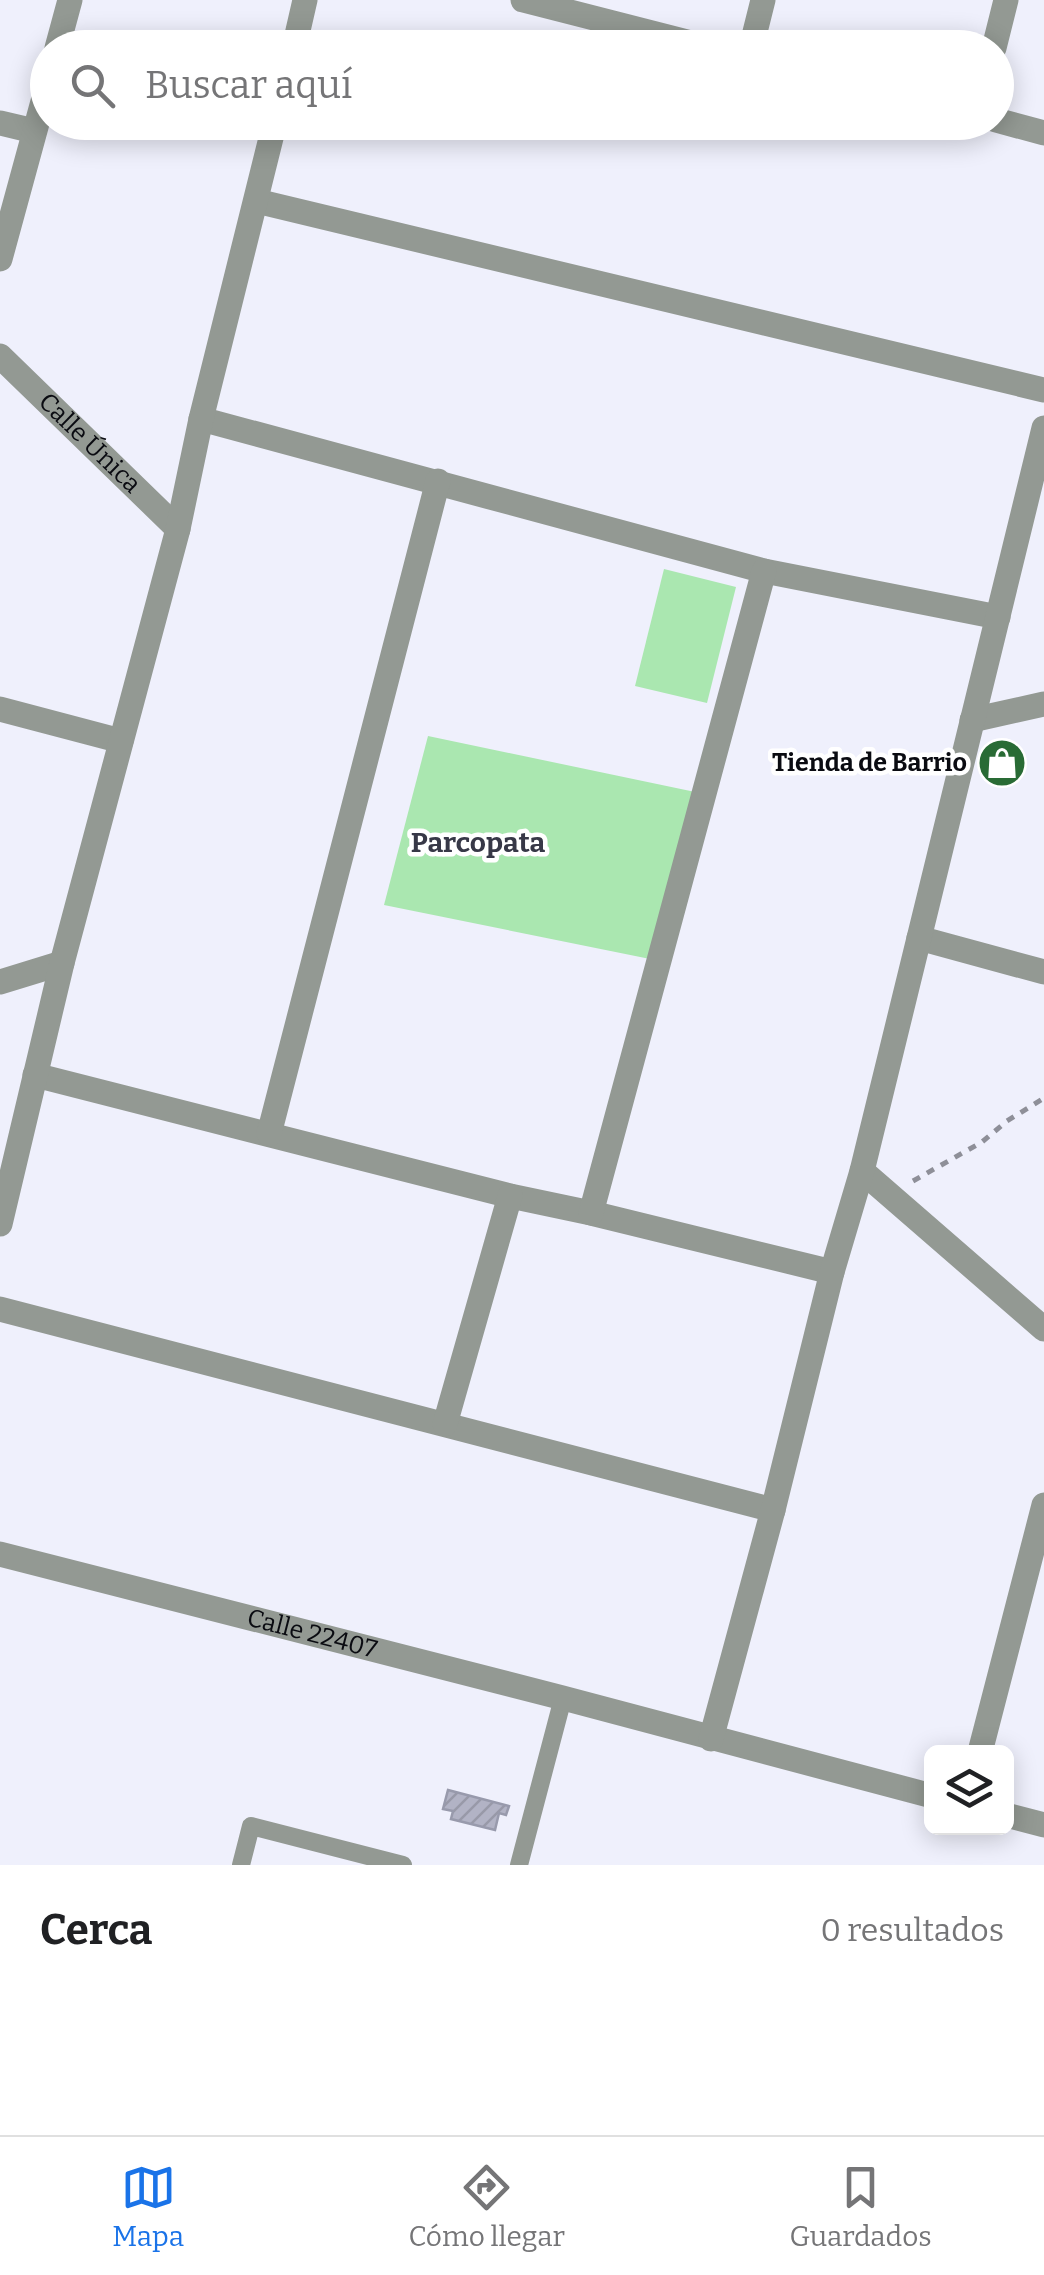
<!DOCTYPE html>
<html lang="es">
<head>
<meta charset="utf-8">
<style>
	body { margin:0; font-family:Bitter,serif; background:#f2f2f2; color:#202124 }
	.controls { position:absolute; right:30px; bottom:30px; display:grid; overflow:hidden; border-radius:15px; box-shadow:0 5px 25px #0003 }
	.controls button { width:90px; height:90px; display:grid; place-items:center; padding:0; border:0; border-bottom:2px solid #e0e0e0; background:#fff; color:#202124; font:50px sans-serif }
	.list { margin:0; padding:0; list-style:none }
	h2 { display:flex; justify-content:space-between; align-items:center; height:130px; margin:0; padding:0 40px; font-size:42px }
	h2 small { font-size:32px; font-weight:400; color:#757577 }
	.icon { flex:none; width:55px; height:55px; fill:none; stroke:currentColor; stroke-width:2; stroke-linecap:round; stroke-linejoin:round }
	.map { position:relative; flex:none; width:1044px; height:1865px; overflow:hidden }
	.search { position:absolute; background:#fff; box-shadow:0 5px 25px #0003; left:30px; right:30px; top:30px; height:110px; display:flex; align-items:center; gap:25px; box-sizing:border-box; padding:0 35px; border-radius:55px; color:#757577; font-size:38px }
	.sheet { height:270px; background:#fff }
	nav { display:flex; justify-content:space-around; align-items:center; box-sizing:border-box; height:140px; border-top:2px solid #e0e0e0; background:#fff; font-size:28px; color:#757577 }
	nav a { display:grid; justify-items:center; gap:5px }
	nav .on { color:#1a73e8 }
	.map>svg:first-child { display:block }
</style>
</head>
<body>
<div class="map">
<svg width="1044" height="1865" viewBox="0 0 1044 1865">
	<defs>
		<pattern id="building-hatch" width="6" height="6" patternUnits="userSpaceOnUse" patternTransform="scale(2.5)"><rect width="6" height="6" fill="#b2b3c5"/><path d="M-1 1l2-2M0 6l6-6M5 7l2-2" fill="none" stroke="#9899a8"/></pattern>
	</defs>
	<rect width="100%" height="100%" fill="#eff0fc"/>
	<g fill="#aae7b0">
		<polygon points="664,569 736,587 707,703 635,686"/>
		<polygon points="428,736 700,793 655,960 384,905"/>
	</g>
	<polygon fill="url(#building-hatch)" stroke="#989aac" stroke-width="2.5" points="448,1790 509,1806 506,1815 499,1813 495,1830 451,1819 453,1811 443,1809"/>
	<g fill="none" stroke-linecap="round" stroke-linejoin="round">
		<polyline stroke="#8e8f98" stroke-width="5" stroke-dasharray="8 8" stroke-linecap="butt" points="913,1181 982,1142 1007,1121 1044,1098"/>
		<g stroke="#939993" stroke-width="18">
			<polyline points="241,1865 251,1826 403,1865"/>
			<polyline points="519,1865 563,1698"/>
		</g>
		<g stroke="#939993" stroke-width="25">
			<polyline points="523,0 711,48"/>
			<polyline points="57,48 70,0"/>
			<polyline points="294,48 305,0"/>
			<polyline points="751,48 763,0"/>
			<polyline points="994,48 1006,0"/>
			<polyline points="996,120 1044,133"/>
			<polyline points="0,123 34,131"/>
			<polyline points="256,201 1044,390"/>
			<polyline points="0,259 48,83"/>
			<path id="s1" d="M0,356l178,173"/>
			<polyline points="201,419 764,571 998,617"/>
			<polyline points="0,709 121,741"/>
			<polyline points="972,720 1044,704"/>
			<polyline points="919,938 1044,972"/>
			<polyline points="0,982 62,963"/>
			<polyline points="35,1075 510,1196 591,1213 832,1272"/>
			<polyline points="269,1134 438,481"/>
			<polyline points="862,1171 1044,1329"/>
			<polyline points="591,1213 764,571"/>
			<polyline points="0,1224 62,963 178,529 201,419 275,122"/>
			<polyline points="0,1309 773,1510"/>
			<polyline points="445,1424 510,1196"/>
			<path id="s2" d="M0,1554l563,144 369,98"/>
			<polyline points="711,1739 773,1510 832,1272 862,1171 1044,428"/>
			<polyline points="980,1752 1044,1505"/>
			<polyline points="1006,1815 1044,1825"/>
		</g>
	</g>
	<defs>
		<g id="shop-disc" transform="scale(2.5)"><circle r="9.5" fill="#296b35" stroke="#fff"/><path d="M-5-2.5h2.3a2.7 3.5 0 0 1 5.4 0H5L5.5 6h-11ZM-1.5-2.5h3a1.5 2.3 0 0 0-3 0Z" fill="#fff"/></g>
	</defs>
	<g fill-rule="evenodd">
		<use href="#shop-disc" x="1002" y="763"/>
	</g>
	<g text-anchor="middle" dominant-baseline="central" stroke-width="9" stroke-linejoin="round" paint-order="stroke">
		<g font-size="25" fill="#0a0b11" stroke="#fff">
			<text stroke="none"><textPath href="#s1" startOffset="125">Calle Única</textPath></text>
			<text stroke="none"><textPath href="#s2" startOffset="322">Calle 22407</textPath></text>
		</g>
		<g font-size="25" font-weight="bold" fill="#0a0b11" stroke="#fff" text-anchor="end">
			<text x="967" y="763">Tienda de Barrio</text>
		</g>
		<g font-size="28" font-weight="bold" fill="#373847" stroke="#fff">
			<text x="478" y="842">Parcopata</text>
		</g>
	</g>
</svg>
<div class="controls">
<button><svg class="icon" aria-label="layers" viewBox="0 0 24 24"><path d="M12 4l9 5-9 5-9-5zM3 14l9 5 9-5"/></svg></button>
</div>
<div class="search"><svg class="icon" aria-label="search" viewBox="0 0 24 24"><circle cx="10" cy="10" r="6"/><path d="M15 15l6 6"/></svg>Buscar aquí</div>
</div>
<section class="sheet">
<h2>Cerca<small>0 resultados</small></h2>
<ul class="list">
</ul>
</section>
<nav>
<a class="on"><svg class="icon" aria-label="map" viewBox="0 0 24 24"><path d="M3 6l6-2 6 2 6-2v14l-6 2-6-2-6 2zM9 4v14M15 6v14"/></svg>Mapa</a>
<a><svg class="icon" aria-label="directions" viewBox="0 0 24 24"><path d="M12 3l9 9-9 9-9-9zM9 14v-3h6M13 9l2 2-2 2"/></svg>Cómo llegar</a>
<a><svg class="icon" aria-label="saved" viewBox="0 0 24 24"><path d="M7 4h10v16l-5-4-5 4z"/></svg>Guardados</a>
</nav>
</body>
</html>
